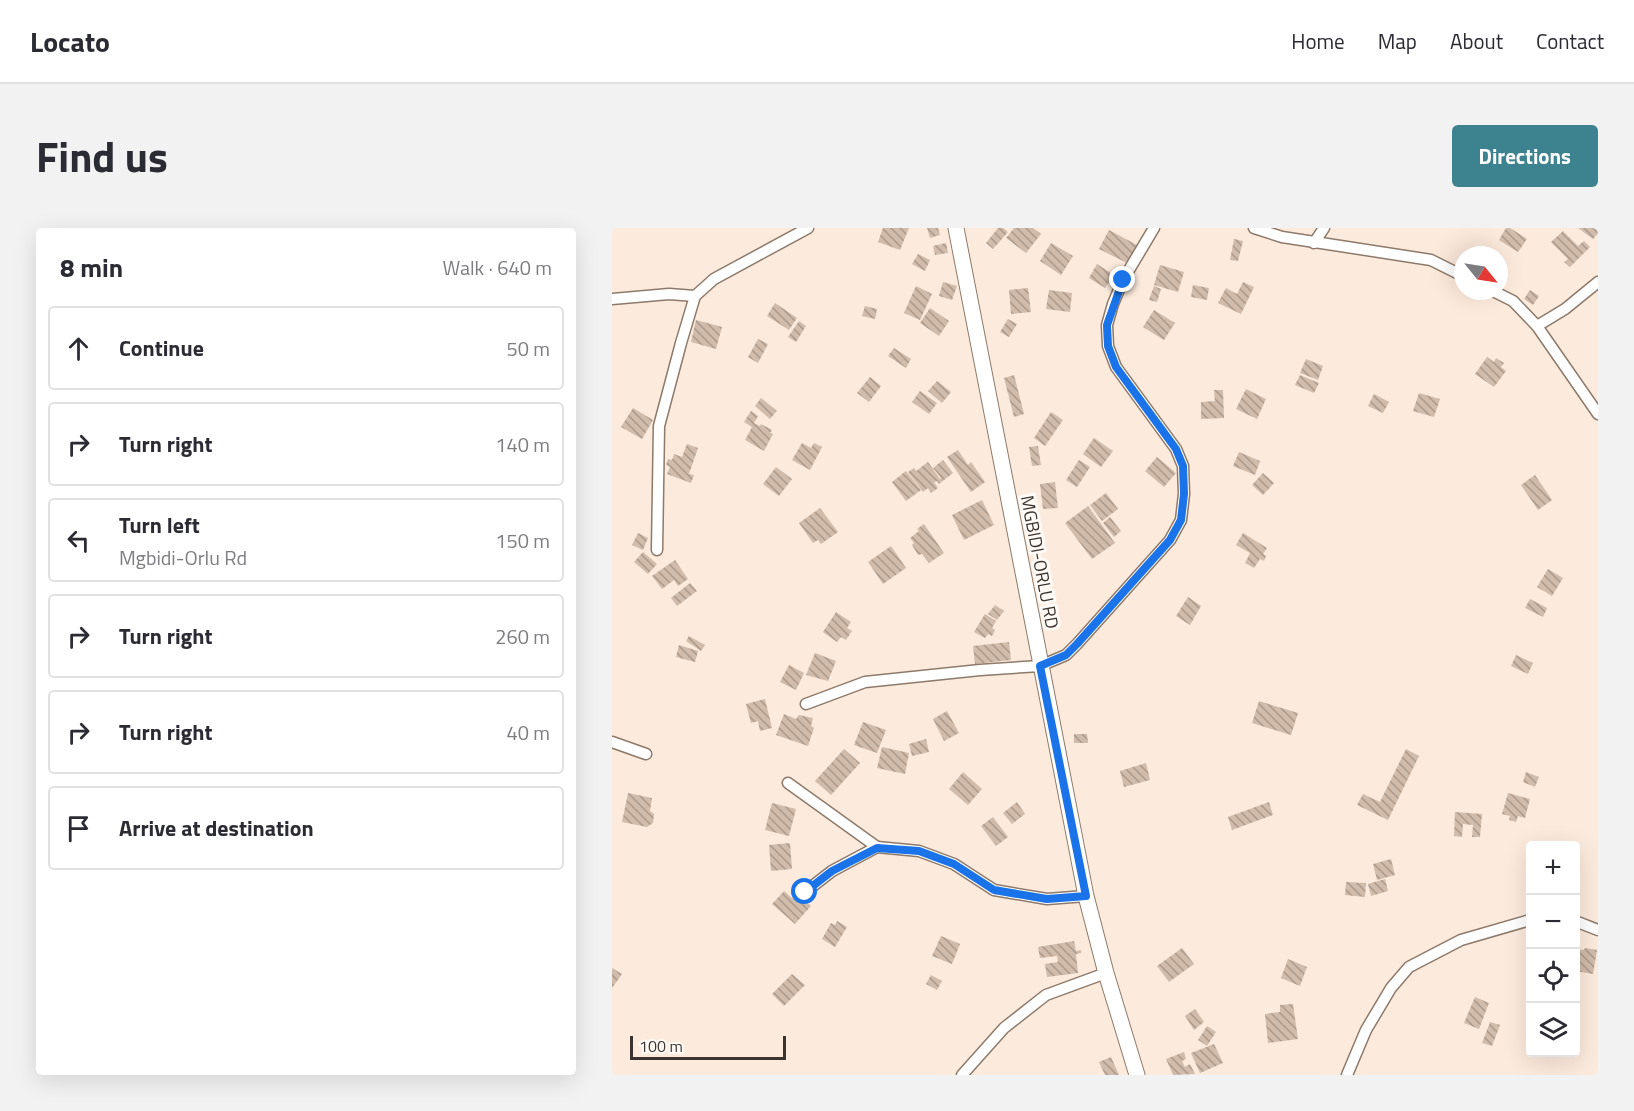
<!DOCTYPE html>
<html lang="en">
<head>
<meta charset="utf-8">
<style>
	body { margin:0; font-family:"Titillium Web",sans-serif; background:#f2f2f3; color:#2b2b33 }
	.controls { position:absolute; right:18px; bottom:18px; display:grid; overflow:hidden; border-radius:6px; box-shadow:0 6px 24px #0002 }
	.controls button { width:54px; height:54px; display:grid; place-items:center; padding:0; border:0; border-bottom:2px solid #e1e1e2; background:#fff; color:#2b2b33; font:30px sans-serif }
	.compass { position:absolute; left:842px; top:18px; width:54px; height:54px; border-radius:50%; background:#fff; box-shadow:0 6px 24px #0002; rotate:120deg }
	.scale { position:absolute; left:18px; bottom:15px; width:156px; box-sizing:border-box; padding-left:6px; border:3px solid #3c332d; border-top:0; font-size:16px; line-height:21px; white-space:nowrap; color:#3c332d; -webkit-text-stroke:4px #fffaf6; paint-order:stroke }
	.stop { position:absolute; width:18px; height:18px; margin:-14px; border:4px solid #1a73e8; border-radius:50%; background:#fff }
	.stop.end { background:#1a73e8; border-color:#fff; box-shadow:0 2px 6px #0008 }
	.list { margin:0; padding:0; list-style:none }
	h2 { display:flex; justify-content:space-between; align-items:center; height:78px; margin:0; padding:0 24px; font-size:26px }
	h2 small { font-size:20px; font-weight:400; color:#7c7c81 }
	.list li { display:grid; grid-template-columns:39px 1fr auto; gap:18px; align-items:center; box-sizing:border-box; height:84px; margin:0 12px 12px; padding:0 12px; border:2px solid #e1e1e2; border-radius:6px }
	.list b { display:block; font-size:22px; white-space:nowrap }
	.list p { margin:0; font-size:20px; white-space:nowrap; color:#7c7c81 }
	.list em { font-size:20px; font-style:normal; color:#7c7c81 }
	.icon { flex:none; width:33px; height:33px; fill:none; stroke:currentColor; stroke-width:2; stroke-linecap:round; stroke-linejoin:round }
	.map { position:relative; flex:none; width:986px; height:847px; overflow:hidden; border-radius:6px }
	header { display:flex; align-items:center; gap:36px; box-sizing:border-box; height:84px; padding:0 30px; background:#fff; border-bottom:2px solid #e1e1e2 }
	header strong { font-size:28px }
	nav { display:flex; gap:33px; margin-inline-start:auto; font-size:21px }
	.intro { display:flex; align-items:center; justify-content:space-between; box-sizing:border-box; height:144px; padding:0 36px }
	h1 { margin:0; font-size:42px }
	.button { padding:15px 27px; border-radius:6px; background:#3d838f; color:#fff; font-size:21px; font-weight:700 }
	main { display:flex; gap:36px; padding:0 36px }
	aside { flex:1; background:#fff; border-radius:6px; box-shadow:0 6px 24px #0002 }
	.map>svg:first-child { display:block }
</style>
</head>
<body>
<header>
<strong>Locato</strong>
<nav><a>Home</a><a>Map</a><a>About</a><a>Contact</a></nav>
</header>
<div class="intro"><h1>Find us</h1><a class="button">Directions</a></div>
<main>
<aside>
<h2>8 min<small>Walk · 640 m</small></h2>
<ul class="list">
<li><svg class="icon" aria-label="ahead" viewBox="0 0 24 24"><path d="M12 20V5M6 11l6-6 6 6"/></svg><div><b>Continue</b></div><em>50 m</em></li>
<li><svg class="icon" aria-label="right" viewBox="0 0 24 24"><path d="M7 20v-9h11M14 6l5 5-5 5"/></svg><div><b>Turn right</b></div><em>140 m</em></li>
<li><svg class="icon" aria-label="left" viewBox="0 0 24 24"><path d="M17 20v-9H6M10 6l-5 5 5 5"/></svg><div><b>Turn left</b><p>Mgbidi-Orlu Rd</p></div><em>150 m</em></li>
<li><svg class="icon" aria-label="right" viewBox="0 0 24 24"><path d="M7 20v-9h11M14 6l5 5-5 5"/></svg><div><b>Turn right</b></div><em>260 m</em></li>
<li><svg class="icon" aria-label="right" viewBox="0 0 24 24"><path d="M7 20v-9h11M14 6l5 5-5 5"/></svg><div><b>Turn right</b></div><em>40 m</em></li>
<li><svg class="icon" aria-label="arrive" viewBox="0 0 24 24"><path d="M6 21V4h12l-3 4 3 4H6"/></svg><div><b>Arrive at destination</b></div></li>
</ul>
</aside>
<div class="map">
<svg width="986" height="847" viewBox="0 0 986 847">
	<defs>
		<pattern id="building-back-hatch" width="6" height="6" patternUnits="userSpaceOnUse" patternTransform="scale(1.5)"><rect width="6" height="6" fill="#d1bbaa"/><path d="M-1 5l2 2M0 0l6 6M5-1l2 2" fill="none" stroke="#ab998b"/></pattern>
	</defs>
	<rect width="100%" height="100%" fill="#fceadc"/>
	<g fill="url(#building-back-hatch)">
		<polygon points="271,0 297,0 288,22 266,14"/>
		<polygon points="315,0 326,0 328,7 318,10"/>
		<polygon points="386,0 391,0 396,4 381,21 374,15"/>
		<polygon points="402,0 421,0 429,6 414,25 394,10"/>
		<polygon points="894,0 898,0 915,11 906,24 887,12"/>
		<polygon points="966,0 986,0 986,5 981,11"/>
		<polygon points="497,2 525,17 515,35 487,21"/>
		<polygon points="951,3 966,18 972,13 978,19 958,39 952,34 956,31 939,14"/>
		<polygon points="622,11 631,13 626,33 618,32"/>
		<polygon points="334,15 336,25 323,27 321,18"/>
		<polygon points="439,15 461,28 449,47 428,33"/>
		<polygon points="306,26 318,32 313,43 300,36"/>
		<polygon points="485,36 502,47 493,60 477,50"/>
		<polygon points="548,37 572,44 566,64 542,57"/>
		<polygon points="331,54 345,58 340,72 327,68"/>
		<polygon points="631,54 642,59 629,86 606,75 614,60 625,66"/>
		<polygon points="581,57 597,60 595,72 579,69"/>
		<polygon points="304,58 320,66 308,92 292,85"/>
		<polygon points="542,58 549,61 545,74 537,72"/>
		<polygon points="416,60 419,84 399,86 397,62"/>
		<polygon points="437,62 460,65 458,84 434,81"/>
		<polygon points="918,62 927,68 921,77 912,71"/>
		<polygon points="163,75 185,90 177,102 155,88"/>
		<polygon points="253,78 265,81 263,91 250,88"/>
		<polygon points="318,80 337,93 327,108 308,95"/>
		<polygon points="542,82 563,95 552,112 531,99"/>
		<polygon points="396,91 405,96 397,109 388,104"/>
		<polygon points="84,92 110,99 104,121 79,114"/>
		<polygon points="187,93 194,98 184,114 176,109"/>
		<polygon points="146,111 156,116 146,135 136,129"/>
		<polygon points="282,120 299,131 294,140 276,128"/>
		<polygon points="875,129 882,134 884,130 892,135 889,139 894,143 882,159 863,146"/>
		<polygon points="694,131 711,138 706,152 688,145"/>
		<polygon points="402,147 412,186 402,189 392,150"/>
		<polygon points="688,147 707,155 702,165 683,157"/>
		<polygon points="258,149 269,158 257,174 245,165"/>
		<polygon points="325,153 339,164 330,175 316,163"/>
		<polygon points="634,161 654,171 645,191 624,181"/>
		<polygon points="602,162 611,162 612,190 589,191 589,174 603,173"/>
		<polygon points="308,163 325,175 317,186 300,174"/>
		<polygon points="807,165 828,171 822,189 801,183"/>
		<polygon points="762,166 777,174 771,185 756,178"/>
		<polygon points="149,170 165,183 158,191 143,178"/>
		<polygon points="21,180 41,192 30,211 9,199"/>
		<polygon points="139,183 146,188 142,195 148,198 149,196 160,202 158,205 161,206 152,223 133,212 140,199 132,194"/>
		<polygon points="439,184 451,192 433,218 422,210"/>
		<polygon points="482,210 501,223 489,239 471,226"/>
		<polygon points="190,215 199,220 202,215 210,219 198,242 180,232"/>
		<polygon points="75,216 86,220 77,246 82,247 79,255 55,246 58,239 54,237 56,231 60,232 62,226 70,229"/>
		<polygon points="426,218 429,237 420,238 417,219"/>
		<polygon points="346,222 356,237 359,234 373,254 359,264 335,229"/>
		<polygon points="627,224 648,233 643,247 621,238"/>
		<polygon points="545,229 564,245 552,259 533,243"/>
		<polygon points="331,232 341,245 327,256 325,253 322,254 326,260 319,265 316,260 311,264 296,244 302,240 304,243 316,234 328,251 329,250 321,240"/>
		<polygon points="467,232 478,239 465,259 454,252"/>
		<polygon points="164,239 180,251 167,268 151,256"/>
		<polygon points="294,243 309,262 294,273 280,254"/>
		<polygon points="651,245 662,255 651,267 640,257"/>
		<polygon points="923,247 940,272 926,282 909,257"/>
		<polygon points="443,254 446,280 431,281 428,256"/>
		<polygon points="494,265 506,281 490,293 478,277"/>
		<polygon points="370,272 382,297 352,312 340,287"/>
		<polygon points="476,278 503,315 480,331 453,295"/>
		<polygon points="208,280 226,304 209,316 206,312 201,315 187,295"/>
		<polygon points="498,289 509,303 502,309 491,295"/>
		<polygon points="312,296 332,325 317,335 310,326 306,327 300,317 302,315 298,310 307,303 305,301"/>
		<polygon points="26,305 36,310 31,322 20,317"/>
		<polygon points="631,305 655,320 651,326 654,328 652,333 648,331 642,340 633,335 638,325 624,317"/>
		<polygon points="279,318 294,340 271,356 256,334"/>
		<polygon points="31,324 45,336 36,346 22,334"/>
		<polygon points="63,332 76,351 66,358 62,352 50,361 40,348"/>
		<polygon points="936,341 951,350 940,368 925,359"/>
		<polygon points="78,355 85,363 65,378 59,370"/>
		<polygon points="576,369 589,378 578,397 564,388"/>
		<polygon points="918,371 935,380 931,389 913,380"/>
		<polygon points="383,377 392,383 385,392 376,386"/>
		<polygon points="224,384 239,394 235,400 240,403 234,412 229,409 225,414 211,404"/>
		<polygon points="373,386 384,393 380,400 383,402 380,408 376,406 373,410 362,404"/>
		<polygon points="77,408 93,417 89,423 74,413"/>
		<polygon points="397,414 399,432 363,436 361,418"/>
		<polygon points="67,417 86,423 83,434 64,429"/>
		<polygon points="203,425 224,433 216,453 194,447"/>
		<polygon points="904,427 921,435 916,446 899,438"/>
		<polygon points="177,437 192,445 184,462 168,454"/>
		<polygon points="153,471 160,500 148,503 146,493 139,495 134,476"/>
		<polygon points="647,473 686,485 679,507 640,495"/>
		<polygon points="335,483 347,505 332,513 321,491"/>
		<polygon points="172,486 184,491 187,487 201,490 199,498 202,500 196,518 164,507"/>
		<polygon points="251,494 274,502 265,525 242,517"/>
		<polygon points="462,506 475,506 476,515 462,515"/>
		<polygon points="314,511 317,524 300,528 297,516"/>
		<polygon points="270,519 297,525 293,546 265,540"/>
		<polygon points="232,521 248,535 219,567 203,553"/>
		<polygon points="794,521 807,528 776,592 745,577 751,566 768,574"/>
		<polygon points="534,535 538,552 512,559 508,543"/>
		<polygon points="351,544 370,561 356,577 337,561"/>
		<polygon points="914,544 927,549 923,559 911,554"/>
		<polygon points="16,565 40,570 38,583 42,586 41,595 35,599 10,594"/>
		<polygon points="896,565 918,571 913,590 906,588 904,594 897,592 898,588 890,586"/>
		<polygon points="405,574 413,586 400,596 391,585"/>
		<polygon points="657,574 661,587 620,602 616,589"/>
		<polygon points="160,575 184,581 177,608 153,602"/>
		<polygon points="843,584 870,586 868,609 860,609 861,597 851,596 850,609 842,608"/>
		<polygon points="381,589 396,609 384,618 369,598"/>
		<polygon points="178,615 180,641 159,643 157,617"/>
		<polygon points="779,631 783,647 765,652 761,636"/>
		<polygon points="773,651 776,663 759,668 756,656"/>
		<polygon points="734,654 754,655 753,669 733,667"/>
		<polygon points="172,663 180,670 184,665 199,678 183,696 160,676"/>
		<polygon points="225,693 235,699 223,719 210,711 219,695 223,697"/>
		<polygon points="329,708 348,716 340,736 320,728"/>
		<polygon points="462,713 464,723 469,722 469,725 464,726 466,745 435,749 433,736 446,734 445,728 428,730 426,719"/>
		<polygon points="570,720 582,736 557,754 545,738"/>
		<polygon points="973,720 985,722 981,746 963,743 963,721 972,722"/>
		<polygon points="676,731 695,739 688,758 669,750"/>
		<polygon points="0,740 10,746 0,760"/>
		<polygon points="180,746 193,757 172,778 160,766"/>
		<polygon points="319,747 330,753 325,762 314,756"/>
		<polygon points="863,769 877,775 867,801 852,795"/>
		<polygon points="681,776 686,811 656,815 653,786 668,784 668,777"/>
		<polygon points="583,781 592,794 582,802 573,788"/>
		<polygon points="878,794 888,797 880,818 870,815"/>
		<polygon points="595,798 604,804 595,818 586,812"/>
		<polygon points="602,816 611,835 588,845 579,825"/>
		<polygon points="572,824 574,831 570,833 573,839 578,836 583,846 561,847 554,831"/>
		<polygon points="499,829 507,847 493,847 487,834"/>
	</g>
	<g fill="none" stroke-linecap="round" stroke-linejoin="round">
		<g stroke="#8e7a6a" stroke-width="13">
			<g id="street">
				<polyline points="642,0 670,9 819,32 851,48"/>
				<polyline points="702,15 712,0"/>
				<polyline points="881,63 901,73 925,98 986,186"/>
				<polyline points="0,71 57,66 83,68 102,51 196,0"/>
				<polyline points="925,98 953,81 986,54"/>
				<polyline points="45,322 47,198 69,115 83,68"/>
				<polyline points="194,476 253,454 368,442 428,438 454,427 465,416 558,312 569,292 572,266 571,238 564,221 504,139 496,118 495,97 501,76 511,52 542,0"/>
				<polyline points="0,514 34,526"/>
				<polyline points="176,555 265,619"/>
				<polyline points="193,664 220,643 265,619 307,623 342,636 382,662 435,671 474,668"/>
				<polyline points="963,693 986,702"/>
				<polyline points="350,847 392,800 434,767 494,745"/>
				<polyline points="735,847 754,802 779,760 797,739 849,712 918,692"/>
			</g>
		</g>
		<g stroke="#8e7a6a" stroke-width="17">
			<polyline id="secondary" points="344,0 474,668 494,745 525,847"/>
		</g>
		<use href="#street" stroke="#fff" stroke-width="10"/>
		<use href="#secondary" stroke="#fff" stroke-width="15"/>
	</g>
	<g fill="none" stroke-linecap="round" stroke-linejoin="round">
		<polyline stroke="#1a73e8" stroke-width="8" points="193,664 220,643 265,620 307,623 342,636 382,662 435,671 474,668 428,438 454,427 465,416 558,312 569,292 572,266 571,238 564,221 504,139 496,118 495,97 511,52"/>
	</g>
	<g text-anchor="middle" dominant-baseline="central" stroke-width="6" stroke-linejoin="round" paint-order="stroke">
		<g font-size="18" fill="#3c332d" stroke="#fffaf6">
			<text transform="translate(428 334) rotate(79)">MGBIDI-ORLU RD</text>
		</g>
	</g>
</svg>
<div class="controls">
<button>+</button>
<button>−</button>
<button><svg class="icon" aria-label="locate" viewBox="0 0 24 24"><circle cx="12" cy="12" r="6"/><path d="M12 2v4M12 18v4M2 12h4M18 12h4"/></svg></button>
<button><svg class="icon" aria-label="layers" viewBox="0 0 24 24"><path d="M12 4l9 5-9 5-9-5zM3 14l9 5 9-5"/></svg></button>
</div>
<svg class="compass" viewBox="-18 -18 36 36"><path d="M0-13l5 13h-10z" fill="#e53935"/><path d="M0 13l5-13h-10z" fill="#7c7c81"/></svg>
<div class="scale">100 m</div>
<div class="stop" style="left:193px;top:664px"></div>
<div class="stop end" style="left:511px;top:52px"></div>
</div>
</main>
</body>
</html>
